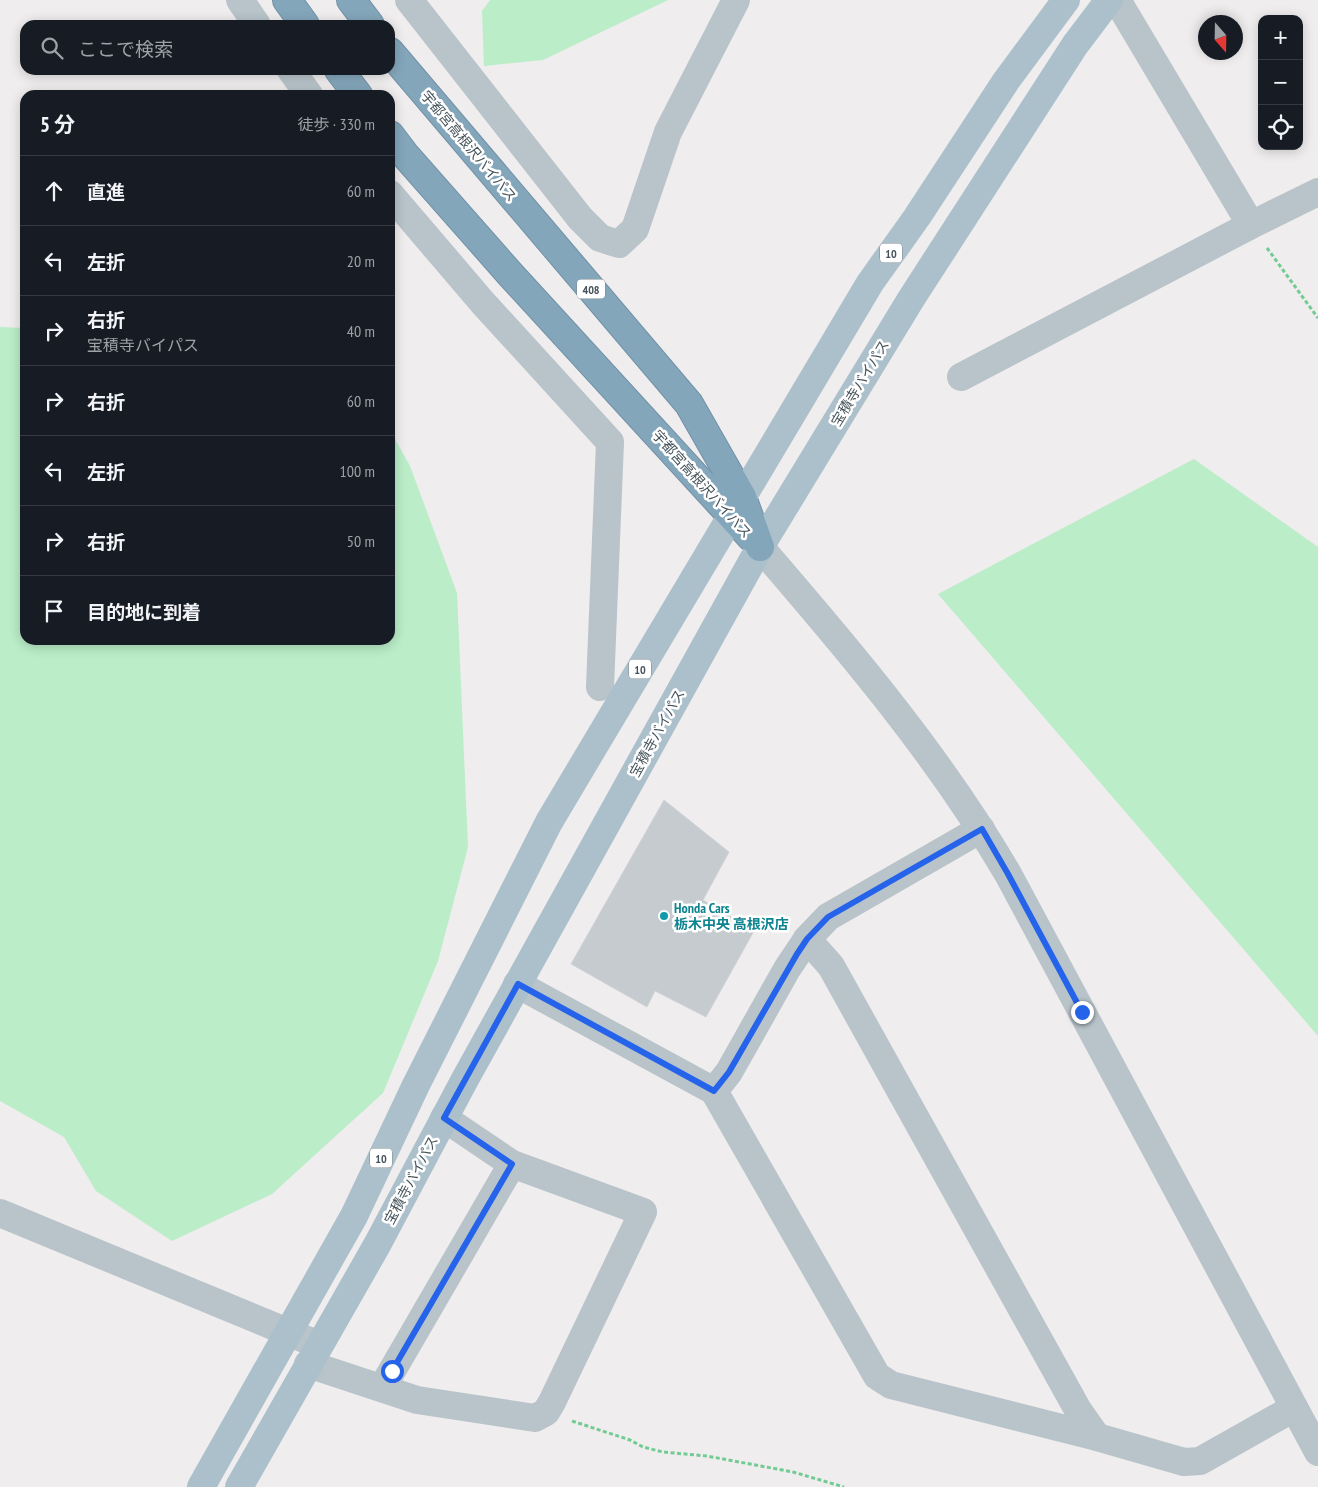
<!DOCTYPE html>
<html lang="ja">
<head>
<meta charset="utf-8">
<style>
	body { margin:0; font-family:"PT Sans Narrow","Noto Sans JP",sans-serif; background:#20242c; color:#f1f3f6 }
	.controls { position:absolute; right:15px; top:15px; display:grid; overflow:hidden; border-radius:10px; box-shadow:0 2px 12px #0003 }
	.controls button { width:45px; height:45px; display:grid; place-items:center; padding:0; border:0; border-bottom:1px solid #363941; background:#171b24; color:#f1f3f6; font:25px sans-serif }
	.compass { position:absolute; left:1198px; top:15px; width:45px; height:45px; border-radius:50%; background:#171b24; box-shadow:0 2px 12px #0003; rotate:160deg }
	.stop { position:absolute; width:15px; height:15px; margin:-11px; border:4px solid #2563eb; border-radius:50%; background:#fff }
	.stop.end { background:#2563eb; border-color:#fff; box-shadow:0 1px 5px #0008 }
	.list { margin:0; padding:0; list-style:none }
	h2 { display:flex; justify-content:space-between; align-items:center; height:65px; margin:0; padding:0 20px; font-size:21px }
	h2 small { font-size:16px; font-weight:400; color:#9ea1a6 }
	.list li { display:grid; grid-template-columns:32px 1fr auto; gap:15px; align-items:center; box-sizing:border-box; height:70px; padding:0 20px; border-top:1px solid #363941 }
	.list b { display:block; font-size:19px; white-space:nowrap }
	.list p { margin:0; font-size:16px; white-space:nowrap; color:#9ea1a6 }
	.list em { font-size:16px; font-style:normal; color:#9ea1a6 }
	.icon { flex:none; width:28px; height:28px; fill:none; stroke:currentColor; stroke-width:2; stroke-linecap:round; stroke-linejoin:round }
	.map { position:relative; flex:none; width:1318px; height:1487px; overflow:hidden }
	.search { position:absolute; background:#171b24; box-shadow:0 2px 12px #0003; left:20px; top:20px; width:375px; height:55px; display:flex; align-items:center; gap:12px; box-sizing:border-box; padding:0 18px; border-radius:15px; color:#9ea1a6; font-size:19px }
	.panel { position:absolute; background:#171b24; box-shadow:0 2px 12px #0003; left:20px; top:90px; width:375px; height:555px; border-radius:15px }
	.map>svg:first-child { display:block }
</style>
</head>
<body>
<div class="map">
<svg width="1318" height="1487" viewBox="0 0 1318 1487">
	<rect width="100%" height="100%" fill="#efeded"/>
	<g fill="#baedc8">
		<polygon points="490,0 668,0 543,60 484,66 482,11"/>
		<polygon points="0,327 25,328 25,640 390,640 390,430 410,466 457,593 468,847 438,961 383,1093 272,1194 172,1241 96,1191 64,1137 0,1101"/>
		<polygon points="1194,459 1318,547 1318,1036 938,594"/>
	</g>
	<polygon fill="#c6cbd0" stroke="#d1d4d8" points="664,800 729,852 703,900 754,931 706,1017 655,991 647,1007 571,964"/>
	<g fill="none" stroke-linecap="round" stroke-linejoin="round">
		<g stroke="#7091a7" stroke-width="30">
			<g id="highway">
				<polyline points="287,0 305,25"/>
				<polyline points="351,0 370,25"/>
				<polyline points="390,52 689,404 742,497 760,547"/>
				<polyline points="339,70 358,95"/>
				<polyline points="390,135 406,156 510,274 751,537"/>
			</g>
		</g>
		<g stroke="#73cb94" stroke-width="3" stroke-dasharray="4 2.5" stroke-linecap="butt">
			<polyline points="1267,248 1318,318"/>
			<polyline points="572,1421 630,1440 643,1447 663,1452 707,1456 793,1472 844,1487"/>
		</g>
		<g stroke="#b8c3ca" stroke-width="28">
			<polyline points="240,0 257,25"/>
			<polyline points="409,0 580,218 600,238 619,244 635,229 668,132 736,0"/>
			<polyline points="1117,0 1251,225"/>
			<polyline points="291,70 309,95"/>
			<polyline points="390,194 483,303 610,442 600,687"/>
			<polyline points="961,377 1251,225 1318,192"/>
			<path d="M760,547c89,103 179,209 248,327l310,578"/>
			<polyline points="807,939 831,966 1078,1410 1097,1437"/>
			<polyline points="517,984 714,1091 877,1376 891,1385 1097,1437 1184,1462 1200,1461 1294,1408"/>
			<polyline points="714,1091 729,1072 787,969 807,939 828,917 981,829"/>
			<polyline points="0,1213 319,1345"/>
			<polyline points="308,1364 417,1400 535,1418 546,1412 552,1402 643,1212 512,1164 444,1118"/>
			<polyline points="382,1388 512,1164"/>
		</g>
		<g stroke="#acc0cc" stroke-width="28">
			<polyline points="201,1487 354,1216 416,1085 549,822 870,283 917,217 1006,81 1066,0"/>
			<polyline points="239,1487 377,1245 464,1081 760,547 911,299 1075,45 1109,0"/>
		</g>
		<use href="#highway" stroke="#84a6bb" stroke-width="28"/>
	</g>
	<g fill="none" stroke-linecap="round" stroke-linejoin="round">
		<polyline stroke="#2563eb" stroke-width="6" points="392,1371 512,1164 444,1118 518,984 714,1091 729,1072 797,954 807,939 828,917 982,829 1008,874 1082,1012"/>
	</g>
	<circle fill="#0f9aa8" stroke="#fff" stroke-width="2" cx="664" cy="916" r="5"/>
	<g text-anchor="middle" dominant-baseline="central" stroke-width="5" stroke-linejoin="round" paint-order="stroke">
		<g fill="#fff" stroke="#7d878c" stroke-width="1">
			<rect x="880" y="243.5" width="22" height="19" rx="4"/>
			<rect x="577" y="279.5" width="28" height="19" rx="4"/>
			<rect x="629" y="659.5" width="22" height="19" rx="4"/>
			<rect x="370" y="1148.5" width="22" height="19" rx="4"/>
		</g>
		<g font-size="12" font-weight="bold" fill="#45535a">
			<text x="891" y="253">10</text>
			<text x="591" y="289">408</text>
			<text x="640" y="669">10</text>
			<text x="381" y="1158">10</text>
		</g>
		<g font-size="14" fill="#45535a" stroke="#fff">
			<text transform="translate(469 146) rotate(50)">宇都宮高根沢バイパス</text>
			<text transform="translate(860 383) rotate(-59)">宝積寺バイパス</text>
			<text transform="translate(702 484) rotate(48)">宇都宮高根沢バイパス</text>
			<text transform="translate(657 733) rotate(-61)">宝積寺バイパス</text>
			<text transform="translate(411 1180) rotate(-62)">宝積寺バイパス</text>
		</g>
		<g font-size="14" font-weight="bold" fill="#0d838f" stroke="#fff" text-anchor="start">
			<text x="674" y="908">Honda Cars<tspan x="674" dy="16">栃木中央 高根沢店</tspan></text>
		</g>
	</g>
</svg>
<div class="controls">
<button>+</button>
<button>−</button>
<button><svg class="icon" aria-label="locate" viewBox="0 0 24 24"><circle cx="12" cy="12" r="6"/><path d="M12 2v4M12 18v4M2 12h4M18 12h4"/></svg></button>
</div>
<svg class="compass" viewBox="-18 -18 36 36"><path d="M0-13l5 13h-10z" fill="#e53935"/><path d="M0 13l5-13h-10z" fill="#9ea1a6"/></svg>
<div class="stop" style="left:392px;top:1371px"></div>
<div class="stop end" style="left:1082px;top:1012px"></div>
<div class="search"><svg class="icon" aria-label="search" viewBox="0 0 24 24"><circle cx="10" cy="10" r="6"/><path d="M15 15l6 6"/></svg>ここで検索</div>
<section class="panel">
<h2>5 分<small>徒歩 · 330 m</small></h2>
<ul class="list">
<li><svg class="icon" aria-label="ahead" viewBox="0 0 24 24"><path d="M12 20V5M6 11l6-6 6 6"/></svg><div><b>直進</b></div><em>60 m</em></li>
<li><svg class="icon" aria-label="left" viewBox="0 0 24 24"><path d="M17 20v-9H6M10 6l-5 5 5 5"/></svg><div><b>左折</b></div><em>20 m</em></li>
<li><svg class="icon" aria-label="right" viewBox="0 0 24 24"><path d="M7 20v-9h11M14 6l5 5-5 5"/></svg><div><b>右折</b><p>宝積寺バイパス</p></div><em>40 m</em></li>
<li><svg class="icon" aria-label="right" viewBox="0 0 24 24"><path d="M7 20v-9h11M14 6l5 5-5 5"/></svg><div><b>右折</b></div><em>60 m</em></li>
<li><svg class="icon" aria-label="left" viewBox="0 0 24 24"><path d="M17 20v-9H6M10 6l-5 5 5 5"/></svg><div><b>左折</b></div><em>100 m</em></li>
<li><svg class="icon" aria-label="right" viewBox="0 0 24 24"><path d="M7 20v-9h11M14 6l5 5-5 5"/></svg><div><b>右折</b></div><em>50 m</em></li>
<li><svg class="icon" aria-label="arrive" viewBox="0 0 24 24"><path d="M6 21V4h12l-3 4 3 4H6"/></svg><div><b>目的地に到着</b></div></li>
</ul>
</section>
</div>
</body>
</html>
